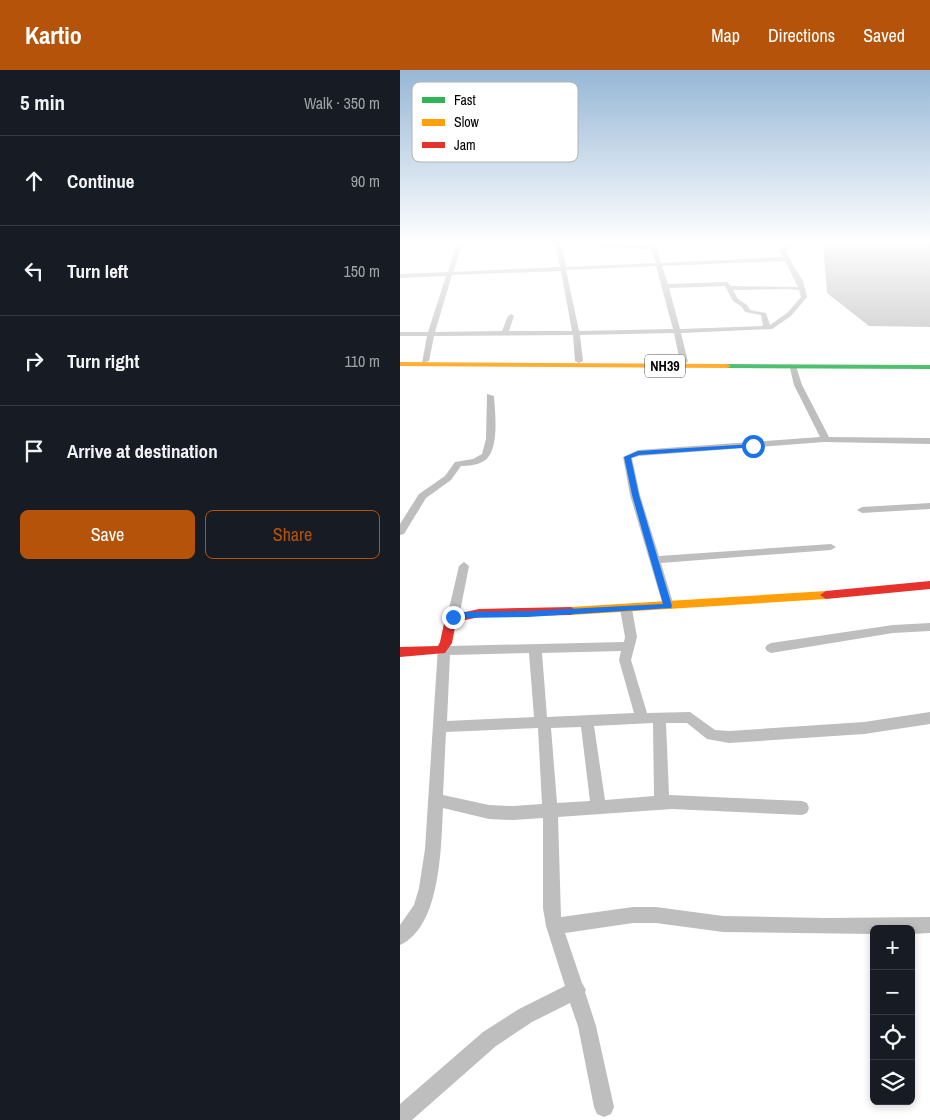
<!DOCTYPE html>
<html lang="en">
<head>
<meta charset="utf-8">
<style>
	body { margin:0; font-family:"Archivo Narrow",sans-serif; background:#20242c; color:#f1f3f6 }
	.controls { position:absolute; right:15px; bottom:15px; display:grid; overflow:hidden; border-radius:8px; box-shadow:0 2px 8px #0003 }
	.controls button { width:45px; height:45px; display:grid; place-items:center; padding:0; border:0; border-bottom:1px solid #363941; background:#171b24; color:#f1f3f6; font:25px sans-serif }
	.stop { position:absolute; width:15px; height:15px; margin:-11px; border:4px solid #1a73e8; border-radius:50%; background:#fff }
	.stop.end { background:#1a73e8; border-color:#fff; box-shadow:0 1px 5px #0008 }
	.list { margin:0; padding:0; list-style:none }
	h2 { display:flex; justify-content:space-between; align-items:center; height:65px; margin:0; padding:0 20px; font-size:21px }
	h2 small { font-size:16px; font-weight:400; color:#9ea1a6 }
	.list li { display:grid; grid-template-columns:32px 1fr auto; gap:15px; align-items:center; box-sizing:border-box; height:90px; padding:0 20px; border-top:1px solid #363941 }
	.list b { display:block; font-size:19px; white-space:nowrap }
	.list em { font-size:16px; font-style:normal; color:#9ea1a6 }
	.actions { display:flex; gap:10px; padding:15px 20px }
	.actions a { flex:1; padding:11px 0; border:1px solid #b45309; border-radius:8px; text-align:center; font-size:18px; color:#b45309 }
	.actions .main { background:#b45309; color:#fff }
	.icon { flex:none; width:28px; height:28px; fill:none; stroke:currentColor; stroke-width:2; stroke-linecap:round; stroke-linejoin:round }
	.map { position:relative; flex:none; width:530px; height:1050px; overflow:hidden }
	header { display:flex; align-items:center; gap:30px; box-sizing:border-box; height:70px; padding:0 25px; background:#b45309; color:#fff }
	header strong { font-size:24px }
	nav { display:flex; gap:28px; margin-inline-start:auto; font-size:18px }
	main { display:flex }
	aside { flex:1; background:#171b24 }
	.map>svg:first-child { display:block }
</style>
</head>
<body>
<header>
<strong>Kartio</strong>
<nav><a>Map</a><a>Directions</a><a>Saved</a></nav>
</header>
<main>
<aside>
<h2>5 min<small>Walk · 350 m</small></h2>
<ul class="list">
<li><svg class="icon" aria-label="ahead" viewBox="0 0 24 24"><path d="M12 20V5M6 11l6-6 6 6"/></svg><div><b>Continue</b></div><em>90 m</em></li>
<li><svg class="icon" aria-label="left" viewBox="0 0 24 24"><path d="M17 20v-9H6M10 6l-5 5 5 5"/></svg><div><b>Turn left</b></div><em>150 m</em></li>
<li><svg class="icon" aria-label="right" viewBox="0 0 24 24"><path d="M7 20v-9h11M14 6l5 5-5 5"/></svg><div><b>Turn right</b></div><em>110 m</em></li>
<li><svg class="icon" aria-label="arrive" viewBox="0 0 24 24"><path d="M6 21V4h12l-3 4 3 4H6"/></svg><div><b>Arrive at destination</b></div></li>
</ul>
<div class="actions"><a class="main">Save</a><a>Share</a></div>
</aside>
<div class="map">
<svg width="530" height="1050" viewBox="0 0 530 1050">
	<rect width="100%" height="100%" fill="#fff"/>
	<polygon fill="#bcbcbc" points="423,172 530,172 530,257 469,256 427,223"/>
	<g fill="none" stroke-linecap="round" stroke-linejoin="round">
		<g fill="#bebebe" fill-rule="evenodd">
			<path d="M57,172h6l-10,30 107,-5 -5,-25h6l5,25 90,-4 -5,-14 -51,-2 2,-3 48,1 -1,-3h6l6,21 122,-6 -4,-6c5,-7 13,-9 21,-9l-15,9 18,30 4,16 -16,19 -19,13 -91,4 7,29 -4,2 -4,-2 -6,-29 -94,2 3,26 -4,2 -4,-2 -2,-26 -139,1 -5,25 -7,2 5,-27h-27v-4h28l18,-56 -46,2v-4l48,-2zM385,191l13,26 -67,-1 -4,-4 -59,2 -6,-18zM256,196l17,63 -94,2 -13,-61zM161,201l11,60h-63l5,-15 -3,-2 -3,2 -6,15 -67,1 17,-57zM325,216l8,15 9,6 3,5 16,3 2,11 -83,3 -11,-41zM389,219l10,1 2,7 -14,16 -17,12 -4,-12 -16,-3 -3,-5 -9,-6 -5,-9z"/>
			<polygon points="389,294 396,296 402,315 429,367 530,368 530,374 424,372 239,386 232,388 240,425 259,486 431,474 436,477 431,480 261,493 274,536 272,539 264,539 230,425 223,387 238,380 420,367 394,315"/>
			<path d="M87,324l7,2c1,16 6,55 -10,65 -6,4 -16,5 -23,5l-10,14 -25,18 -22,36 -4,1v-11l19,-30 26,-18 10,-14 18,-3 9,-5 4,-15z"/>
			<polygon points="530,433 530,439 462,443 457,440 462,437"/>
			<polygon points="64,492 69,496 59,547 53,551 47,547 59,496"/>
			<path d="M226,535l6,4 5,28 -6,23 16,53 43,-1 25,18 14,1 135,-9 66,-10v12l-66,10 -135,9 -22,-4 -20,-16h-21l3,72 133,6 5,2 2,5 -2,5 -5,2 -130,-6 -114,8 3,100 72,-10h23l67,9 102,2 105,-1v16l-19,1v-5h-37v5l-151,-2 -67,-9h-23l-68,10 17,50 4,7 -1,2 11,34 18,81 -3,7 -7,3 -7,-3 -3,-7 -16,-81 -8,-23 -38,19 -36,24 -84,74h-12v-16l83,-72 36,-23 46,-23 -19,-60 -3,-18v-90l-30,2 -24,-1 -46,-11c-2,38 -2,119 -43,137v-20l14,-20 5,-17 6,-39 13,-202 2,-3 4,-2 6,4 174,-4 1,-5 -5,-28zM221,581l-2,9 15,53 -87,4 -5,-64zM129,583l5,64 -87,4 3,-66zM253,653l1,73 -49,4 -11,-74zM181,657l9,74 -33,2 -6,-75zM138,658l4,76 -29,2 -24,-1 -46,-10 3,-63z"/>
			<polygon points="530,553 530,561 493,563 371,583 367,581 365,578 367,575 371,573 493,555"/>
		</g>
		<polygon fill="#30b455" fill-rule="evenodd" points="324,294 530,295 530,299 327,298 323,296"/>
		<g fill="#ff9f0a" fill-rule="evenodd">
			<polygon points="0,292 327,294 331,296 327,298 0,296"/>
			<polygon points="426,521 432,525 426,529 171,545 165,541 171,537"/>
		</g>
		<g fill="#e5322d" fill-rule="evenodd">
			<polygon points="530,511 530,519 426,529 420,525 426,521"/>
			<polygon points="171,537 177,541 171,545 79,547 56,552 52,573 45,583 0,587 0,577 38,576 40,572 45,549 47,546 51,545 79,539"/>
		</g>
	</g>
	<linearGradient id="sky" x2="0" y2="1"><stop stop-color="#96b7d6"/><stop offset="0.54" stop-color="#fff"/><stop offset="1" stop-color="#fff" stop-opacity="0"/></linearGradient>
	<rect width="530" height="319" fill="url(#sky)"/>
	<polygon fill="#1a73e8" points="353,374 356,376 355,377 239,385 231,388 239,425 272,536 271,538 128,547 63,548 53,550 49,547 50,545 63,542 128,541 263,534 232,425 224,387 238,381"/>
	<g text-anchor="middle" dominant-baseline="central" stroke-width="4.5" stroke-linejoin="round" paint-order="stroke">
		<rect fill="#fff" stroke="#4c4c4c" stroke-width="1" x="245" y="284.5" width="40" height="23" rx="4"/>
		<g font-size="14" font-weight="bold" fill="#000">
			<text x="265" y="296">NH39</text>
		</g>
	</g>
	<rect x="12" y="12" width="166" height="80" rx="8" fill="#fff" stroke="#b2b2b2" stroke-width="1"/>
	<rect x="22" y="27" width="23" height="6" fill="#30b455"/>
	<rect x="22" y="49" width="23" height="7" fill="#ff9f0a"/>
	<rect x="22" y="72" width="23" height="6" fill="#e5322d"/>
	<g font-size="14" fill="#000">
		<text x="54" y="35">Fast</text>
		<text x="54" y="57">Slow</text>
		<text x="54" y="80">Jam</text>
	</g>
</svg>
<div class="controls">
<button>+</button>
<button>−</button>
<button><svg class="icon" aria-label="locate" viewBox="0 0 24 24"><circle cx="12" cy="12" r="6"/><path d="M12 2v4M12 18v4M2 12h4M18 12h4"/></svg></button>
<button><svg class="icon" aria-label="layers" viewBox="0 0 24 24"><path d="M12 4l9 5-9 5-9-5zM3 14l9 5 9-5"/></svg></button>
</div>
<div class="stop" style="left:353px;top:376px"></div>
<div class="stop end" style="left:53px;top:547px"></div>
</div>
</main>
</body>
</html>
